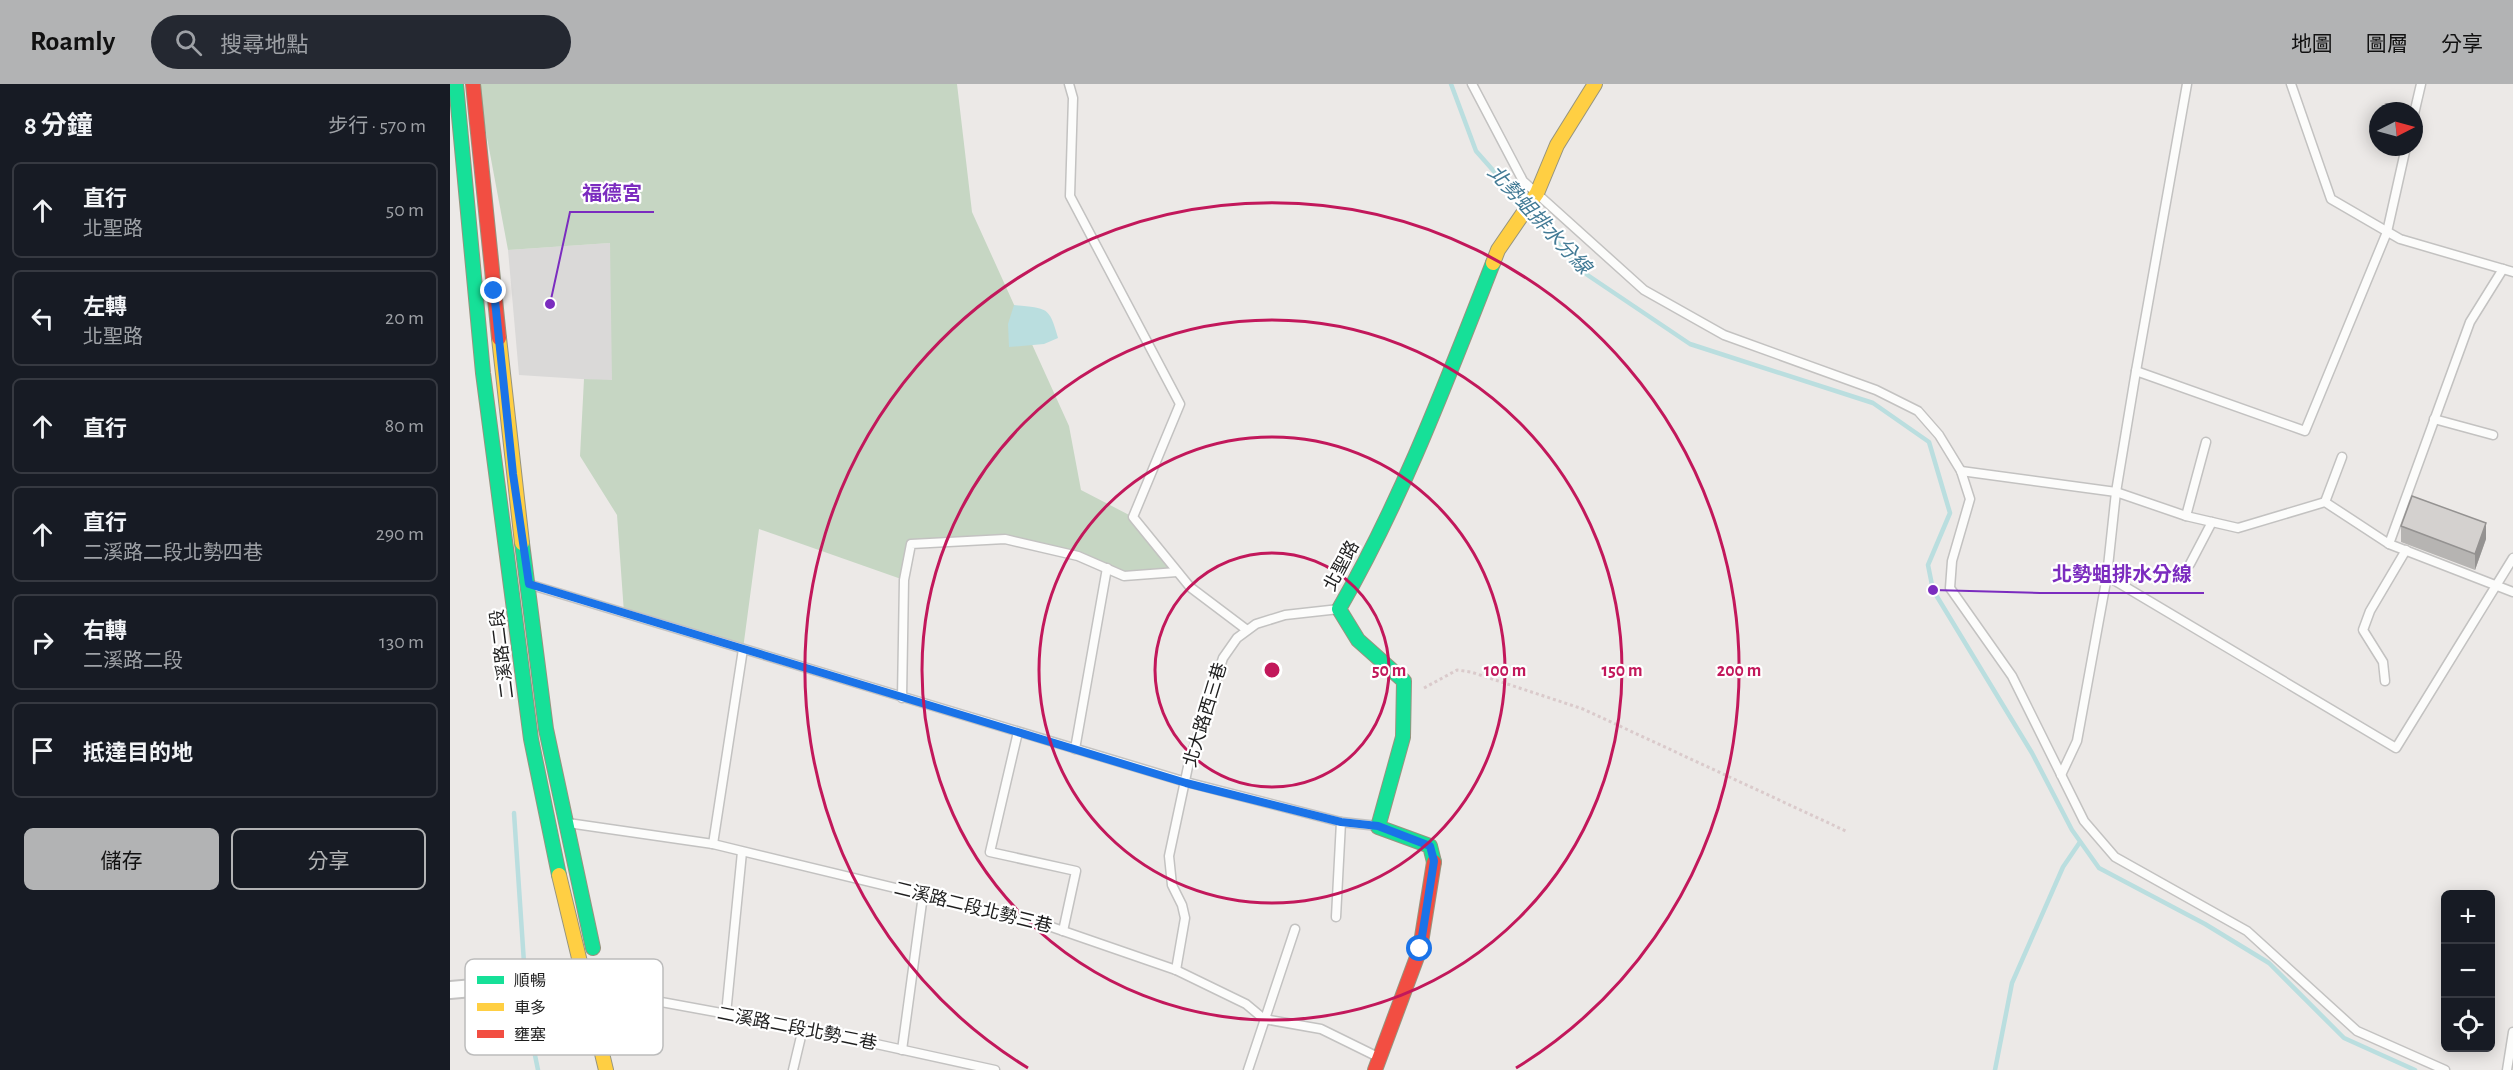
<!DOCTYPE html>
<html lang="zh-TW">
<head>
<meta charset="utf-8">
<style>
	body { margin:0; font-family:"Alegreya Sans","Noto Sans TC",sans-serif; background:#242831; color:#f1f3f6 }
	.controls { position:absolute; right:18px; bottom:18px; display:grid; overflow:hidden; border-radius:9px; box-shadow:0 3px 15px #0003 }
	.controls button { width:54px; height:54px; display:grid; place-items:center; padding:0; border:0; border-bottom:2px solid #363941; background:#171b24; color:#f1f3f6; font:30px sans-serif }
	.compass { position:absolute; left:1919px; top:18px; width:54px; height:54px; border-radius:50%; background:#171b24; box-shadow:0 3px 15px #0003; rotate:84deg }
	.stop { position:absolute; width:18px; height:18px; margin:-14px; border:4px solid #1a73e8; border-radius:50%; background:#fff }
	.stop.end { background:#1a73e8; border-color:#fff; box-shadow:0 2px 6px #0008 }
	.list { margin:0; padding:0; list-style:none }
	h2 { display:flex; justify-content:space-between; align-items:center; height:78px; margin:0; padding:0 24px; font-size:26px }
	h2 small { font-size:20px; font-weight:400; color:#9ea1a6 }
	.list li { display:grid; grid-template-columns:39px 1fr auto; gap:18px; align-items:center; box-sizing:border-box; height:96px; margin:0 12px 12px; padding:0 12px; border:2px solid #363941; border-radius:9px }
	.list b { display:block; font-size:22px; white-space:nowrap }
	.list p { margin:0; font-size:20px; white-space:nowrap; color:#9ea1a6 }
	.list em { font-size:20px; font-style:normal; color:#9ea1a6 }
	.actions { display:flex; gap:12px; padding:18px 24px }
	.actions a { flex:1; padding:14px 0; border:2px solid #b2b3b4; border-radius:9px; text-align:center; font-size:21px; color:#b2b3b4 }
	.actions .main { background:#b2b3b4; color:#111 }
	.icon { flex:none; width:33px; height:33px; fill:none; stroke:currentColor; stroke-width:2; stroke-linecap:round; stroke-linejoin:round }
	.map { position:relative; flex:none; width:2063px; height:986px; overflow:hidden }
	header { display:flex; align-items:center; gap:36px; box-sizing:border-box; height:84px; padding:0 30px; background:#b2b3b4; color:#111 }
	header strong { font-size:28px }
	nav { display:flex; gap:33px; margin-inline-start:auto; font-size:21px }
	.search { width:420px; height:54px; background:#242831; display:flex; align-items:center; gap:15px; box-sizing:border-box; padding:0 21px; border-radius:33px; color:#9ea1a6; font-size:22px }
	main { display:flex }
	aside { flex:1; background:#171b24 }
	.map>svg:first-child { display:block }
</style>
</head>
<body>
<header>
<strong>Roamly</strong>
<div class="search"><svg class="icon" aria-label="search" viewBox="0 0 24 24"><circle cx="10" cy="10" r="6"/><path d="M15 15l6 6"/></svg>搜尋地點</div>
<nav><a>地圖</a><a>圖層</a><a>分享</a></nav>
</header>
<main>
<aside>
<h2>8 分鐘<small>步行 · 570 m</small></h2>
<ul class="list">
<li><svg class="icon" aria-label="ahead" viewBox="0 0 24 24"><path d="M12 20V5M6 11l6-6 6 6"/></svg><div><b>直行</b><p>北聖路</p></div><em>50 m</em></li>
<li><svg class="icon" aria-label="left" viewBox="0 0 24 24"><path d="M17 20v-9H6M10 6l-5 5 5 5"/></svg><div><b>左轉</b><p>北聖路</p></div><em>20 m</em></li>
<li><svg class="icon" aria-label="ahead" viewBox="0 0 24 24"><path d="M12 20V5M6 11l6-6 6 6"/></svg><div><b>直行</b></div><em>80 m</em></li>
<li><svg class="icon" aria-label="ahead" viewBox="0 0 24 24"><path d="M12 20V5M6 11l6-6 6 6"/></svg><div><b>直行</b><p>二溪路二段北勢四巷</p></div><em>290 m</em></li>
<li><svg class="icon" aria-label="right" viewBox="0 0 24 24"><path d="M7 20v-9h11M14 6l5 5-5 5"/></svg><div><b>右轉</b><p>二溪路二段</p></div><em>130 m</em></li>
<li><svg class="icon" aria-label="arrive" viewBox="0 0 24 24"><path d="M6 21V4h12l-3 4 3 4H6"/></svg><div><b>抵達目的地</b></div></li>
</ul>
<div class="actions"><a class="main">儲存</a><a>分享</a></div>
</aside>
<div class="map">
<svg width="2063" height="986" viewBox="0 0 2063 986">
	<rect width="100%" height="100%" fill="#ece9e7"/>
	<polygon fill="#dad9d8" points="160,159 164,199 162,297 69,291 58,166"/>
	<polygon fill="#c6d6c3" points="27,0 507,0 522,128 619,342 631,406 683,433 727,488 674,492 628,472 555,455 461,460 454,496 309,445 293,565 174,529 167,431 130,372 134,295 162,296 160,159 58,166"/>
	<path fill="#badedf" d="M564,221c33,4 35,0 44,33l-14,6 -35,3 -1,-23z"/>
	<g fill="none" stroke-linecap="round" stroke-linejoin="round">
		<g stroke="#badedf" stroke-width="4.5">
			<polyline points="1001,0 1026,67 1072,119"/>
			<polyline points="1082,130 1133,188 1240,260 1423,319 1479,358 1500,429 1478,481 1483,506 1582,669 1622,746 1649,784 1755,840 1819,879 1894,954 1965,986"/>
			<polyline points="64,729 75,894"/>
			<polyline points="75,903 77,932 88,986"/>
			<polyline points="1545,986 1562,899 1613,783 1630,758"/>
		</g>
		<g stroke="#c3c2c1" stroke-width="11">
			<g id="lane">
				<polyline points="619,0 623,14 620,112 730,320 683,433 740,503 797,546"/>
				<polyline points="1022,0 1073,97 1194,206 1274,251 1426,306 1468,327 1489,351 1511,387 1520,415 1502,477 1500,504 1562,592 1634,737 1665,773 1797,847 1907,947 1995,986"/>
				<polyline points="1841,0 1881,115 1950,155 2063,188"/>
				<polyline points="1964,30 1971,0"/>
				<polyline points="1686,287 1737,0"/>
				<polyline points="1984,335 2043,351"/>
				<polyline points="1511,387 1666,408 1736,432 1788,444 1875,418 1939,460 2063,508"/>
				<polyline points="1875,418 1892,373"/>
				<polyline points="1736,432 1756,358"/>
				<polyline points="1939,460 2020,238 2053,185"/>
				<polyline points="1740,480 1762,438"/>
				<polyline points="1657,492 1946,664 2063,474"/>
				<polyline points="78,500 736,698 891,738 928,742"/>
				<polyline points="1935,597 1933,578 1913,546 1920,527 1956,466"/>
				<polyline points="452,614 454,496 461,460 555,455 628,472 674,492 727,488"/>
				<polyline points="568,648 540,768 626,787 613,847"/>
				<polyline points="625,665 657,484"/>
				<polyline points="1611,691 1627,657 1657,492 1666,408 1686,287 1855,347 1937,148 1956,63"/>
				<polyline points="118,739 263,760 590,839 726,886 796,920 814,935 871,945 928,973"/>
				<polyline points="263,760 293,565"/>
				<polyline points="886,833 891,738"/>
				<polyline points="726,886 735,834 732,821 722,801 719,772 739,678 773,574 787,554 806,540 835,531 889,525"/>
				<polyline points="151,900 173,911 353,944 545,986"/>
				<polyline points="276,930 292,768"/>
				<polyline points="452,966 473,811"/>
				<polyline points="343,986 353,944"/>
				<polyline points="798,986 845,845"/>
				<polyline points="2057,986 2063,948"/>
			</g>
		</g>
		<g stroke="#c3c2c1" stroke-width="20">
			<polyline id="street" points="0,906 135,894 151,900"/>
		</g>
		<g stroke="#96947f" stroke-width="16">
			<g id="fast">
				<polyline points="6,0 33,289 81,655 109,791"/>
				<polyline points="72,459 96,645 143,864"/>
				<path d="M984,778l-4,-16 -52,-19 25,-90 1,-56 -46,-41 -19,-31c63,-109 108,-229 154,-346"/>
			</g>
		</g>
		<g stroke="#96947f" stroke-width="16">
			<g id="slow">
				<polyline points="1043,179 1048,166 1087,109 1107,61 1145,0"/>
				<polyline points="49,254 72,459"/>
				<polyline points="109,791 156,986"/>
			</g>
		</g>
		<g stroke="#96947f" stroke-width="16">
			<g id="jam">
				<polyline points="23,0 49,254"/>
				<polyline points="925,986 970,865 984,778"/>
			</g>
		</g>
		<polyline stroke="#dacacb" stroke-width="3" stroke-dasharray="3 3" stroke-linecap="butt" points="974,604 1007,586 1021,588 1133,625 1398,748"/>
		<use href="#lane" stroke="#fcfcfb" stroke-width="8"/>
		<use href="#street" stroke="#fcfcfb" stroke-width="16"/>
		<use href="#fast" stroke="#16e098" stroke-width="14"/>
		<use href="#slow" stroke="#ffcf43" stroke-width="14"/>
		<use href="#jam" stroke="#f24e42" stroke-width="14"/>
	</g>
	<polygon fill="#b6b4b2" points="1951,442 2036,455 2025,486 1951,458"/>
	<polygon fill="#949291" points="2036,439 2036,455 2025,486 2025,470"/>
	<polygon fill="#d4d1cf" stroke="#949291" stroke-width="1.5" points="1962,412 2036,439 2025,470 1951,442"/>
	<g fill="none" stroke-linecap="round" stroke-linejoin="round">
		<polyline stroke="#1a73e8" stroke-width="8" points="44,207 63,390 79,500 736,699 891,738 928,742 980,762 984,777 970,865"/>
	</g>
	<g fill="none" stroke="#c2185b" stroke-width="3">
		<circle cx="822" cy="586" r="117"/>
		<circle cx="822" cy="586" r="233"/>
		<circle cx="822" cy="586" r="350"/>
		<path d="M578 984A467 467 0 1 1 1066 984"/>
	</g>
	<g text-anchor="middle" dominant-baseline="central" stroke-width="4.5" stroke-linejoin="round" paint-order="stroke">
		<g font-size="18" fill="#1e1e1e" stroke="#fff">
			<text transform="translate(892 482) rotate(-62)">北聖路</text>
			<text transform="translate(53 570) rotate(-97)">二溪路二段</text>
			<text transform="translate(756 631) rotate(-73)">北大路西三巷</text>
			<text transform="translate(523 824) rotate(14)">二溪路二段北勢三巷</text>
			<text transform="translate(347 945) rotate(11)">二溪路二段北勢二巷</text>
		</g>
		<g font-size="20" font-style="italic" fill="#427a95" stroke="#fff">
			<text transform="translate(1089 136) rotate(47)">北勢蛆排水分線</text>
		</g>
	</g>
	<rect x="15" y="875" width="198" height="96" rx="9" fill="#fff" stroke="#bcbcbc" stroke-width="1.5"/>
	<rect x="27" y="892" width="27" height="8" fill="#16e098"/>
	<rect x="27" y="919" width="27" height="8" fill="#ffcf43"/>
	<rect x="27" y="946" width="27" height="8" fill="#f24e42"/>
	<g font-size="16" fill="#1e1e1e">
		<text x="64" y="902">順暢</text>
		<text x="64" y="929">車多</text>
		<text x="64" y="956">壅塞</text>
	</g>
	<circle cx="822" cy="586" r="9" fill="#c2185b" stroke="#fff" stroke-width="3"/>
	<g font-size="18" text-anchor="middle" font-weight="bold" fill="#c2185b" stroke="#fff" stroke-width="4.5" stroke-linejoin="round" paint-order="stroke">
		<text x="939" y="592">50 m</text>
		<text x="1055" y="592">100 m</text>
		<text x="1172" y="592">150 m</text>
		<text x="1289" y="592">200 m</text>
	</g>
	<path fill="none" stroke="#7b2cbf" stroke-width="2" d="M100 220L120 128H204M1483 506L1590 509H1754"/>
	<g fill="#7b2cbf" stroke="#fff" stroke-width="2">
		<circle cx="100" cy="220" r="6"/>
		<circle cx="1483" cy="506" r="6"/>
	</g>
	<g font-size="20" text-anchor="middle" font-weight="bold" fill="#7b2cbf" stroke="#fff" stroke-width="4.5" stroke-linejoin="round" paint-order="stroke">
		<text x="162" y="116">福德宮</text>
		<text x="1672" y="497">北勢蛆排水分線</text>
	</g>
</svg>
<div class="controls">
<button>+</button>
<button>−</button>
<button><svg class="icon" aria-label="locate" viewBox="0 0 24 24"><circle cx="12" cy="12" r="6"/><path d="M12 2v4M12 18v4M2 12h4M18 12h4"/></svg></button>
</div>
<svg class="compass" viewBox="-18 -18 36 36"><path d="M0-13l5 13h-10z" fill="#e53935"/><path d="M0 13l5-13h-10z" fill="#9ea1a6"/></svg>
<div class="stop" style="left:970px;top:865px"></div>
<div class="stop end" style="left:44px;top:207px"></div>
</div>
</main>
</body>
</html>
